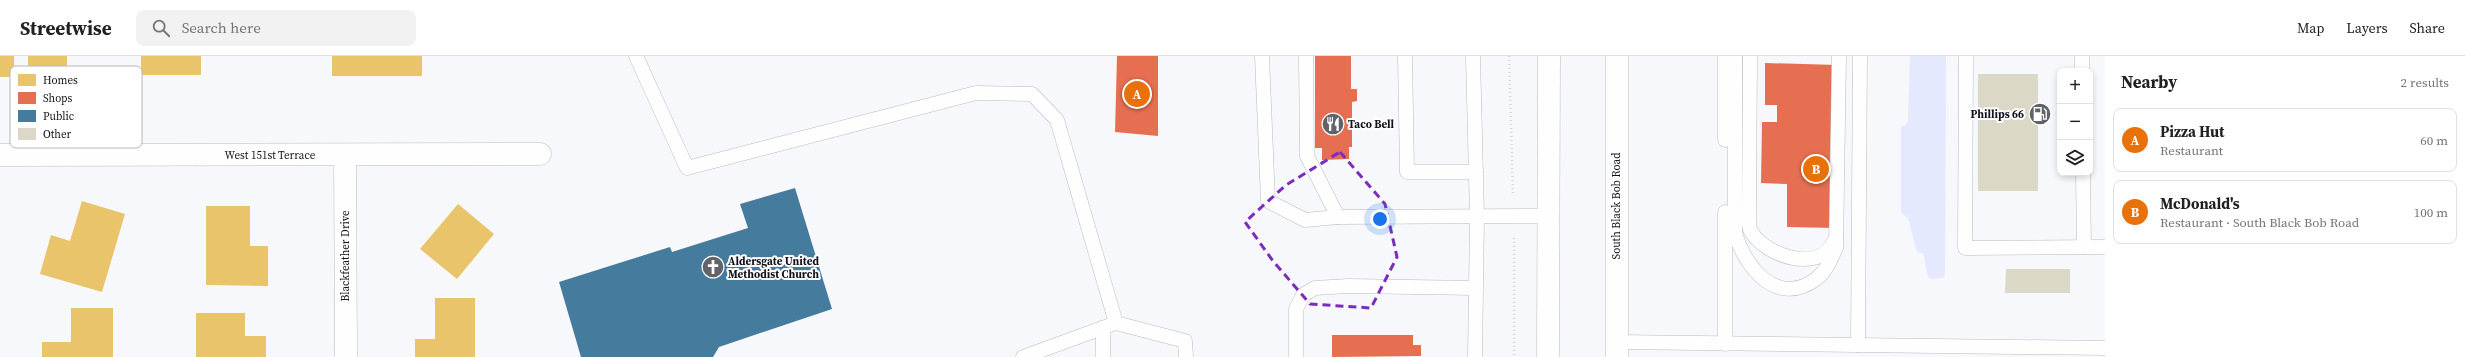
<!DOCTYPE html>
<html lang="en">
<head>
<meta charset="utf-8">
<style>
	body { margin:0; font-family:"Source Serif 4",serif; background:#f2f2f2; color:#202124 }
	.controls { position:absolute; right:12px; top:12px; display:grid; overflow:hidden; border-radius:8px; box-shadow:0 2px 6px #0003 }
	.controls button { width:36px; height:36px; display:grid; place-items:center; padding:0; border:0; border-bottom:1px solid #e0e0e0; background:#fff; color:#202124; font:20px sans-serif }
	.you { position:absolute; left:1380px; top:163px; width:14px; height:14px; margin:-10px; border:3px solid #fff; border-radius:50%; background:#1a73e8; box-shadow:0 0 0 6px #1a73e833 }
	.badge { display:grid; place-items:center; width:26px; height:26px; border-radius:50%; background:#111827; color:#fff; font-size:13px; font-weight:700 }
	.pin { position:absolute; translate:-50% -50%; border:2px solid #fff; box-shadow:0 1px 4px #0006 }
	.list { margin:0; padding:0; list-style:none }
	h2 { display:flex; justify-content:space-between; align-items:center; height:52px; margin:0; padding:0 16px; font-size:17px }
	h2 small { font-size:13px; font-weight:400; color:#757577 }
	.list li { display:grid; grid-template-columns:26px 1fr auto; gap:12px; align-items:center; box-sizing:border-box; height:64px; margin:0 8px 8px; padding:0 8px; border:1px solid #e0e0e0; border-radius:8px }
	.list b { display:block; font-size:15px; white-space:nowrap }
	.list p { margin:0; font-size:13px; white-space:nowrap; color:#757577 }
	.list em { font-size:13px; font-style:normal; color:#757577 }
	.icon { flex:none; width:22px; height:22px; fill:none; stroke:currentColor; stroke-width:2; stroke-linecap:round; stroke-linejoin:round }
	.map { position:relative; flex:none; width:2105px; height:301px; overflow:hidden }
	header { display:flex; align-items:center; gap:24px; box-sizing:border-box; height:56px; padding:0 20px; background:#fff; border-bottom:1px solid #e0e0e0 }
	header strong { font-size:19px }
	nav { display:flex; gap:22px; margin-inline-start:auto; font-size:14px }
	.search { width:280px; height:36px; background:#f2f2f2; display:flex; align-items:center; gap:10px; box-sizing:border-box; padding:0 14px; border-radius:8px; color:#757577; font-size:15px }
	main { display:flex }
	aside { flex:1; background:#fff }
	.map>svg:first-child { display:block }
</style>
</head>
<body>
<header>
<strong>Streetwise</strong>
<div class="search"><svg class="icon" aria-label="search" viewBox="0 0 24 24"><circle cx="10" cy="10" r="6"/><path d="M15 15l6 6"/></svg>Search here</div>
<nav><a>Map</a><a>Layers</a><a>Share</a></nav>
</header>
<main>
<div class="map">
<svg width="2105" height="301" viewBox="0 0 2105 301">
	<rect width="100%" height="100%" fill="#f7f8fb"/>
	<polygon fill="#e5e9fd" points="1910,0 1946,0 1945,218 1943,222 1932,223 1928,221 1923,197 1917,196 1908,162 1901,157 1901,71 1906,68 1908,64"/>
	<g fill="#e9c46a">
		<rect x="0" y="0" width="14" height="21"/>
		<rect x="28" y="0" width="39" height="22"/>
		<rect x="141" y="0" width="60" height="19"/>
		<rect x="332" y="0" width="90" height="20"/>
		<polygon points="82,145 125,158 102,236 40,218 51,179 70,185"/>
		<polygon points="458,148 494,178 457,223 420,193"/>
		<polygon points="206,150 250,150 250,190 268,190 268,230 206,229"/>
		<polygon points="435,242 475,242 475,301 415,301 415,283 435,283"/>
		<polygon points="71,252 113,252 113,301 42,301 42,286 71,286"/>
		<polygon points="196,257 245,257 245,280 266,280 266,301 196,301"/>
	</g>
	<g fill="#e76f51">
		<polygon points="1117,0 1158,0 1158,80 1115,76"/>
		<polygon points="1315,0 1351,0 1351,33 1357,33 1357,45 1352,46 1352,91 1349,91 1349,103 1322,104 1322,92 1315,92"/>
		<polygon points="1765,7 1837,9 1834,172 1787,171 1787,128 1761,127 1762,66 1777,66 1777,49 1765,49"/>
		<polygon points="1332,279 1413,279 1413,289 1421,289 1421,300 1332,301"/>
	</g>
	<polygon fill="#457b9d" points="795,132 832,253 719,291 713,301 581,301 559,226 670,191 672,196 748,172 740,148"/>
	<g fill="#dbd8c7">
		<rect x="1978" y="18" width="60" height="117"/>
		<polygon points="2006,213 2070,213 2070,237 2005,237"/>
	</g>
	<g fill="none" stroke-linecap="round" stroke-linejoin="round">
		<g stroke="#babbc2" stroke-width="15">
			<g id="lane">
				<polyline points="636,0 687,112 976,37 1032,38 1057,64 1116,267 1185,285 1186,301"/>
				<polyline points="1262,0 1268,145 1305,164 1338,161 1549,160"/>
				<polyline points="1306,0 1307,100 1338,161"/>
				<polyline points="1405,0 1407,116 1476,116"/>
				<polyline points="1473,0 1477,161 1475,301"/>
				<polyline points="1725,0 1725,84"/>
				<path d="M1735,0v177c10,34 42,75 81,46 10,-7 15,-20 20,-31l3,-192"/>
				<path d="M1750,0l-1,156c0,7 -1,16 3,21 15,23 66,40 81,10"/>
				<polyline points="1966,0 1965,192 2105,191"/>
				<polyline points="2082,0 2082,15"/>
				<polyline points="2083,117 2084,191"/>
				<polyline points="1725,156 1725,288"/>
				<polyline points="1103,272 1103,301"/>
				<polyline points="1617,286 2105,292"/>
				<polyline points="1858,289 1860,0"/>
				<polyline points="1023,301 1116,267"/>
				<polyline points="1296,301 1296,253 1303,239 1315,232 1348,230 1475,232"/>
			</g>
		</g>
		<g stroke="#babbc2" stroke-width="23">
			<g id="street">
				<polyline points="0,99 540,98"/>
				<polyline points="345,99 346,301"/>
			</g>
		</g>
		<g stroke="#babbc2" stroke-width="23">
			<g id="secondary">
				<polyline points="1548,301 1549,0"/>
				<polyline points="1617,301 1617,0"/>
			</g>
		</g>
		<g stroke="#d8d8da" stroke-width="2.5" stroke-dasharray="1 3" stroke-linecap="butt">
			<polyline points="1509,0 1513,137"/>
			<polyline points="1514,182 1514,301"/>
		</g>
		<use href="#lane" stroke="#fefefe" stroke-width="14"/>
		<use href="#street" stroke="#fefefe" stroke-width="22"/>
		<use href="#secondary" stroke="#fefefe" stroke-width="22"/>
	</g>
	<path fill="none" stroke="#7b2cbf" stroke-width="3" stroke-dasharray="8 5" stroke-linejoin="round" d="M1340,96l45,52 12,53 -26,51 -61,-4 -37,-43 -28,-39 41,-37z"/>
	<defs>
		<g id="fuel-disc" transform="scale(1.15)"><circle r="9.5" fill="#62626b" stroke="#fff"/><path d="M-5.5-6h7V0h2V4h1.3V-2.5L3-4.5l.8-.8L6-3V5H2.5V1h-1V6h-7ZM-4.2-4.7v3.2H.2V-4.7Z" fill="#fff"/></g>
		<g id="restaurant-disc" transform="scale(1.15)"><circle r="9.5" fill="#62626b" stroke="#fff"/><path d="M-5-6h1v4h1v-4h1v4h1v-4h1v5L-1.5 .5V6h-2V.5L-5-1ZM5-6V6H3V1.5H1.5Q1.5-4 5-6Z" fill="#fff"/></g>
		<g id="church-disc" transform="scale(1.15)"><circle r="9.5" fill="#62626b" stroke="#fff"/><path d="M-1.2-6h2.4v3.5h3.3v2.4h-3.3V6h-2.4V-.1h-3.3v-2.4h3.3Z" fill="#fff"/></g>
	</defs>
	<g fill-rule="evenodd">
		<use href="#fuel-disc" x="2040" y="58"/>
		<use href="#restaurant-disc" x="1333" y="68"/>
		<use href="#church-disc" x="713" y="211"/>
	</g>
	<g text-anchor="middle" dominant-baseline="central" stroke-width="4" stroke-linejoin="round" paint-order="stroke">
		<g font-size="11" font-weight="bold" fill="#11121d" stroke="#fff" text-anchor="start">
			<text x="2024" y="58" text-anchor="end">Phillips 66</text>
			<text x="1348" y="68">Taco Bell</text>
			<text x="728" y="205">Aldersgate United<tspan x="728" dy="13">Methodist Church</tspan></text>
		</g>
		<g font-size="11" fill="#11121d" stroke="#fff">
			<text x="270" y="99">West 151st Terrace</text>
			<text transform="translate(1616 150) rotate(-90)">South Black Bob Road</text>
			<text transform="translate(345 200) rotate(-90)">Blackfeather Drive</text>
		</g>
	</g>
	<rect x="10" y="10" width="132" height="82" rx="6" fill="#fff" stroke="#b8b8bb" stroke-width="1"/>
	<rect x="18" y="18" width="18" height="12" fill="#e9c46a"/>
	<rect x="18" y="36" width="18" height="12" fill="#e76f51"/>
	<rect x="18" y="54" width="18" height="12" fill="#457b9d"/>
	<rect x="18" y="72" width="18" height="12" fill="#dbd8c7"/>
	<g font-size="11" fill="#11121d">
		<text x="43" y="28">Homes</text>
		<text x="43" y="46">Shops</text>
		<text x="43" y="64">Public</text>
		<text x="43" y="82">Other</text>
	</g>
</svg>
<div class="controls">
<button>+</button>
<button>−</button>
<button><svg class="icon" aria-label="layers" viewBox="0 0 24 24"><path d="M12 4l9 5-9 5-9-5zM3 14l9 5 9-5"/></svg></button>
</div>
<div class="you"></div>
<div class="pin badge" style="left:1137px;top:38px;background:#e8710a">A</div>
<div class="pin badge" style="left:1816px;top:113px;background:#e8710a">B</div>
</div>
<aside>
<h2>Nearby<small>2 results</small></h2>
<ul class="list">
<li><span class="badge" style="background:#e8710a">A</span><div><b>Pizza Hut</b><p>Restaurant</p></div><em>60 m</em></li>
<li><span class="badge" style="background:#e8710a">B</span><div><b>McDonald's</b><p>Restaurant · South Black Bob Road</p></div><em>100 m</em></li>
</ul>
</aside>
</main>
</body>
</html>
